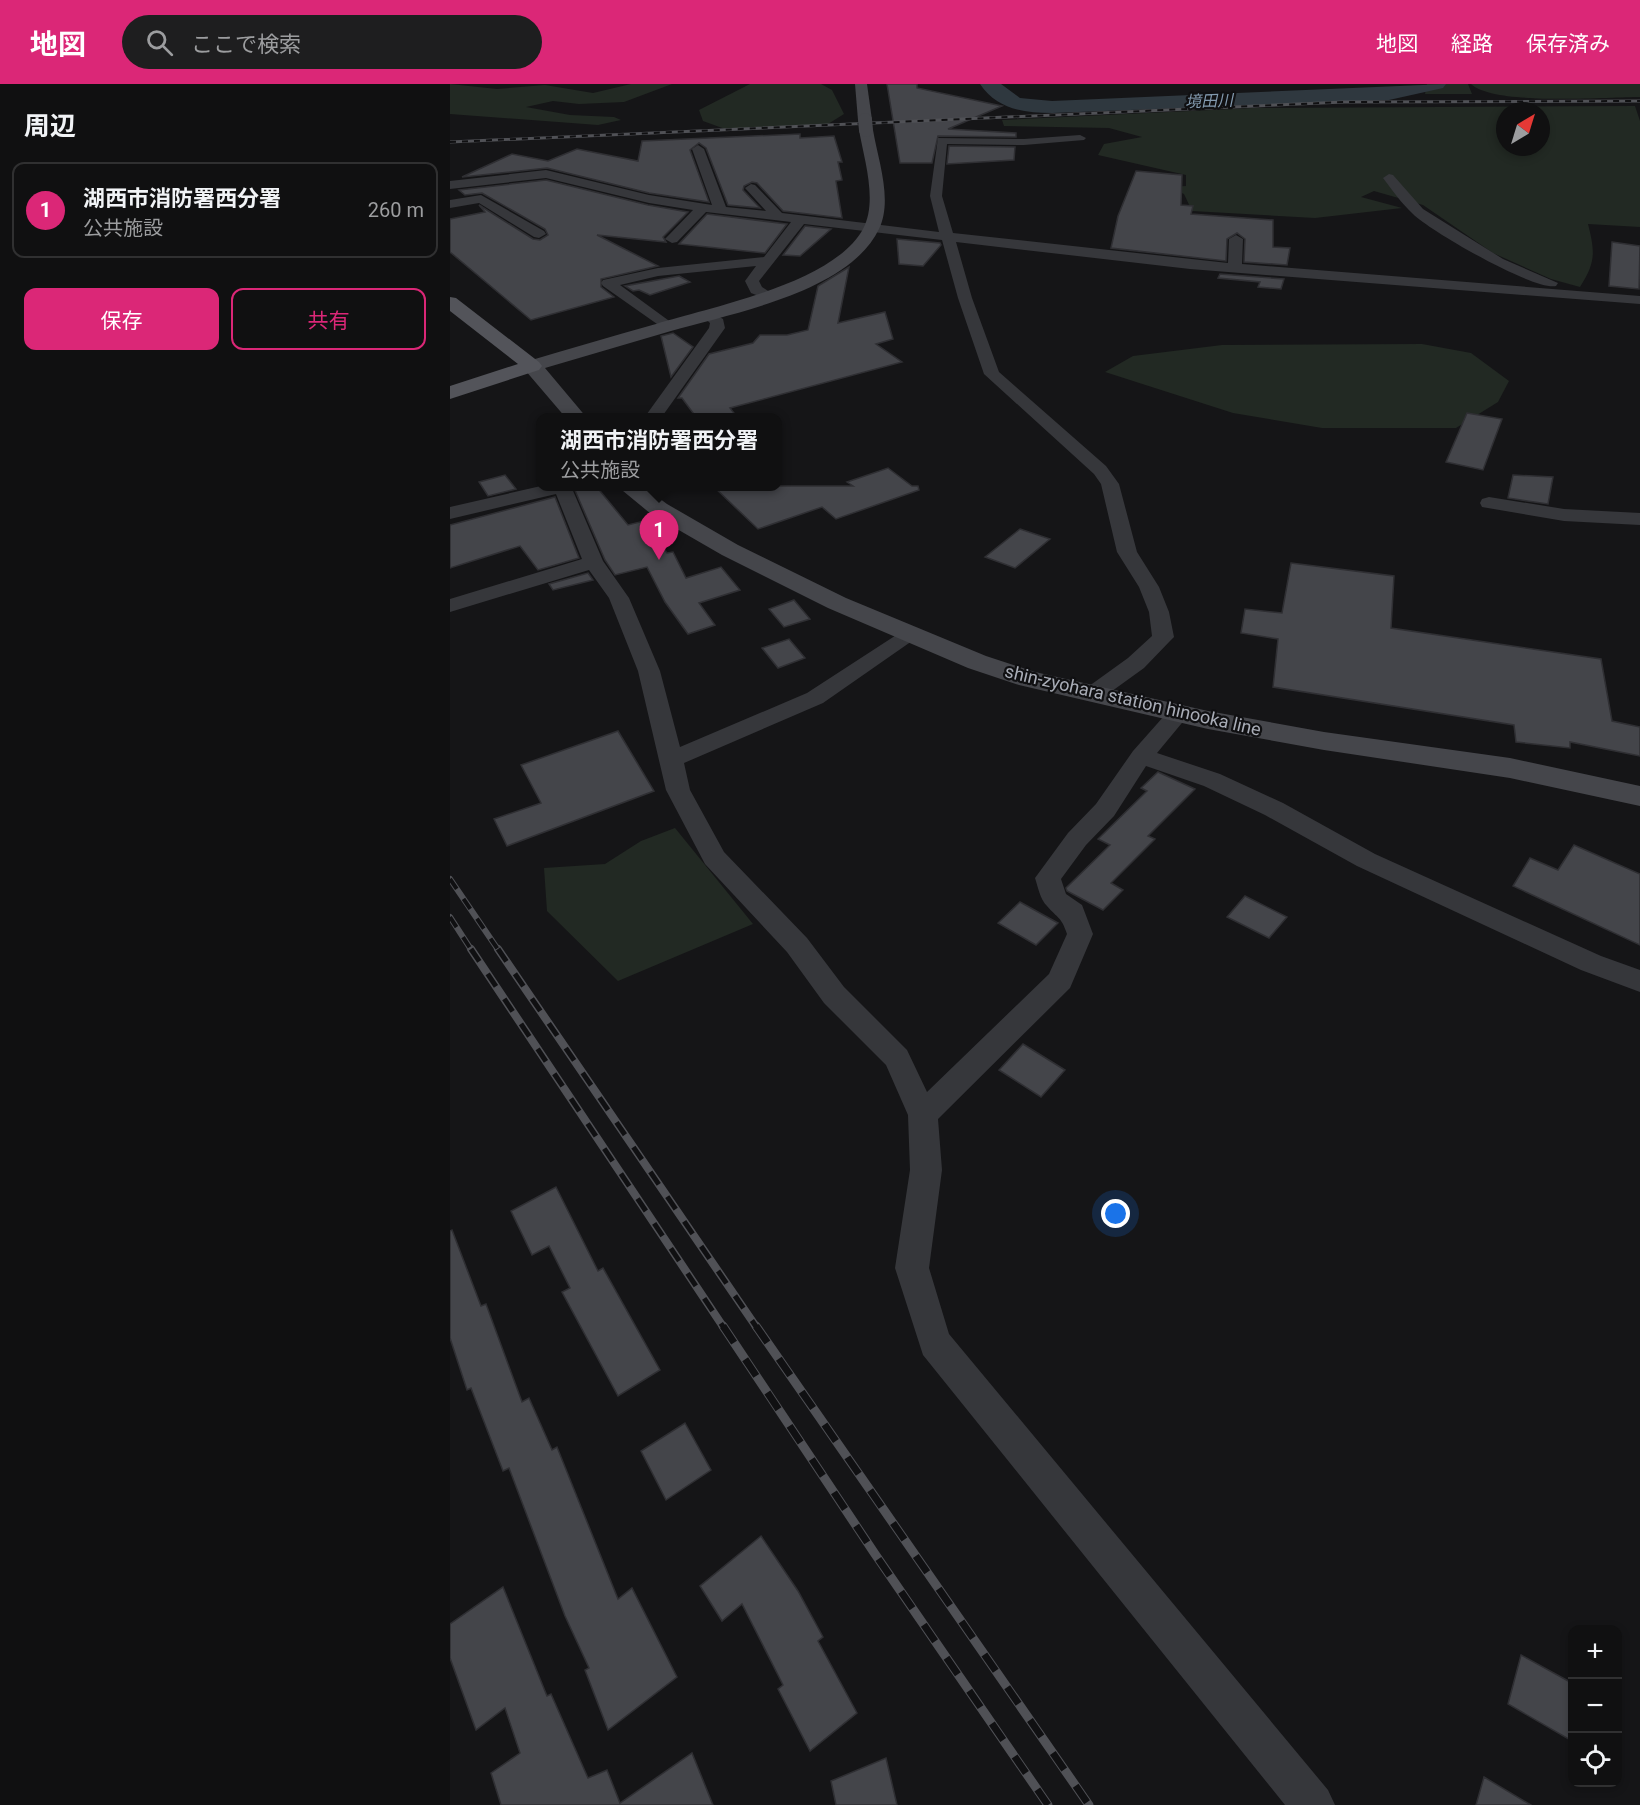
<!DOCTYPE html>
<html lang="ja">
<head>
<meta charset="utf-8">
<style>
	body { margin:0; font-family:Roboto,"Noto Sans JP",sans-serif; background:#1e1e1f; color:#f1f3f6 }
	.controls { position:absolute; right:18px; bottom:18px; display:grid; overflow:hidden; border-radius:12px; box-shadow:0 3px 9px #0003 }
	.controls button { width:54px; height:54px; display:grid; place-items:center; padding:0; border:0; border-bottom:2px solid #303031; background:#101011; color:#f1f3f6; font:30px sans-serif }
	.compass { position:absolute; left:1046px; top:18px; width:54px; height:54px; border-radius:50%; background:#101011; box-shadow:0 3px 9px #0003; rotate:38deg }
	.you { position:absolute; left:666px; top:1130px; width:21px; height:21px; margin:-15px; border:4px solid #fff; border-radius:50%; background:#1a73e8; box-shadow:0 0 0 9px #1a73e833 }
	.badge { display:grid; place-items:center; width:39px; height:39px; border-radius:50%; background:#db2777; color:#fff; font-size:20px; font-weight:700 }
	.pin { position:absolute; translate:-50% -50px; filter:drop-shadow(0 2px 3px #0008) }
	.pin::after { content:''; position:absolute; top:32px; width:21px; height:18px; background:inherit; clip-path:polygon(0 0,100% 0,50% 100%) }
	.popup { position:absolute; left:86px; top:329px; width:246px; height:78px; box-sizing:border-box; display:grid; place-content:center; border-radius:12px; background:#101011; filter:drop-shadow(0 2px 4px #0005); font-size:20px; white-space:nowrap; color:#9c9d9f }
	.popup b { font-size:22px; color:#f1f3f6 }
	.popup::after { content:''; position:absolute; left:50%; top:100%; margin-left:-12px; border:12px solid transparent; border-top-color:#101011 }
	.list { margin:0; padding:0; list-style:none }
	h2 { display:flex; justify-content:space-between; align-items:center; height:78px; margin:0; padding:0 24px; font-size:26px }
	h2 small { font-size:20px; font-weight:400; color:#9c9d9f }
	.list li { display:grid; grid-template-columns:39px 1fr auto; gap:18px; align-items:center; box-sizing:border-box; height:96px; margin:0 12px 12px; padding:0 12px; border:2px solid #303031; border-radius:12px }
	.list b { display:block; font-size:22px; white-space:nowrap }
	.list p { margin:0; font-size:20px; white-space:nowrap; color:#9c9d9f }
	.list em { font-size:20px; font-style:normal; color:#9c9d9f }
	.actions { display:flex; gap:12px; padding:18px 24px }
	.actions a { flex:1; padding:14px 0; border:2px solid #db2777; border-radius:12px; text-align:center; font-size:21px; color:#db2777 }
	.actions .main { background:#db2777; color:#fff }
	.icon { flex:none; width:33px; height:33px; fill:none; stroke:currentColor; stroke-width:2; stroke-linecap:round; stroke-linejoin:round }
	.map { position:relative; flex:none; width:1190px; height:1721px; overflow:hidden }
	header { display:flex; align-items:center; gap:36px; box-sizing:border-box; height:84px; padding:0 30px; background:#db2777; color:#fff }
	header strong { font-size:28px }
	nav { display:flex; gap:33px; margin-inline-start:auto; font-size:21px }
	.search { width:420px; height:54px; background:#1e1e1f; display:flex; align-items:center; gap:15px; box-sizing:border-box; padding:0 21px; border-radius:33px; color:#9c9d9f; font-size:22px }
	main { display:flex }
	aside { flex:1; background:#101011 }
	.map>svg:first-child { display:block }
</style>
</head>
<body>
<header>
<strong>地図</strong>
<div class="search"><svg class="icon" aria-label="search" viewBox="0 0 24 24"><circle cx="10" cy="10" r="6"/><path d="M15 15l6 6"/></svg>ここで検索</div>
<nav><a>地図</a><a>経路</a><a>保存済み</a></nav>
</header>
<main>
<aside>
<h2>周辺<small></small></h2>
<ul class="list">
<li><span class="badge">1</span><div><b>湖西市消防署西分署</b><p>公共施設</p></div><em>260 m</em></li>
</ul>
<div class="actions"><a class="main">保存</a><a>共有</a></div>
</aside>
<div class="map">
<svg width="1190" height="1721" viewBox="0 0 1190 1721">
	<rect width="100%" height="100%" fill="#151517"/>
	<g fill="#222923" fill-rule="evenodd">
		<polygon points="0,0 47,5 95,1 143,9 181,0 222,0 174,18 129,20 103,17 76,23 120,31 164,33 171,36 148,41 0,30"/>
		<polygon points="300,0 371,0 382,6 394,30 378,40 275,45 253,37 249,26"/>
		<polygon points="977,0 1018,0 1022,10 975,10"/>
		<path d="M1021,0h169v13c-35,0 -146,9 -169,-13z"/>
		<path d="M1185,22l5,15v106l-52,-3c7,28 8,38 -8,63l-29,-8 -58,-26 -70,-48 -49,-14 -13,6 41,11 -87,10 -123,-7 -8,-17 -16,-7 18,-1v-11l-88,-20 6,-11 38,-7 -33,-9 -105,-2 -2,-6 251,-12zM1055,27h36v36h-36z"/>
		<polygon points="972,260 1021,269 1059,297 1048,318 1006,344 872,344 783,329 655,288 683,272 772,261"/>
		<polygon points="225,744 303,840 168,897 97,827 94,784 155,780 191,757"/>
	</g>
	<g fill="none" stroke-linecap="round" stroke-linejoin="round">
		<path fill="#2f383f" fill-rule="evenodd" d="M530,0h21l19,14 32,3 394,-17 -3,4 -54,12 -337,13c-29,0 -55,-4 -72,-29z"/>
	</g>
	<g fill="#44454a" stroke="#2f2f33" stroke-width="1.5">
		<polygon points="437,0 467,0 467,4 552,22 498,45 566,49 566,53 488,52 482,79 450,79"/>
		<polygon points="350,50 350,54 384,52 392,78 388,78 392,96 386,97 392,134 333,127 307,99 302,98 294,102 293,106 310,124 278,121 256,64 249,59 240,66 259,118 199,109 97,84 12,93 62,70 98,77 127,65 188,77 192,57"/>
		<polygon points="499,62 565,63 564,76 497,80"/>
		<polygon points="686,87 732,91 731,121 743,122 741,130 823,136 823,163 840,164 837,181 794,178 795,155 787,149 777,155 776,177 661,164 668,132"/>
		<polygon points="96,96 198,121 238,128 213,153 216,158 147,151 208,182 151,195 151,203 164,213 81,236 0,168 0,135 35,128 29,121 83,155 90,156 98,151 95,145 32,109 15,111 9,106"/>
		<polygon points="257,130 337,140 315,169 229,160"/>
		<polygon points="355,142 381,145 350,172 333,171"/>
		<polygon points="447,155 490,159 491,161 473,182 449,180"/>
		<polygon points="1162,158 1190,162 1189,205 1159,202"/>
		<polygon points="399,183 388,239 435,228 443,255 426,260 452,278 280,324 287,333 246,333 232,314 228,314 259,270 303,259 310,251 337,251 358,246 368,202"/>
		<polygon points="770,190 834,195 831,205 808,203 810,198 768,194"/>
		<polygon points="229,192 240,198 200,211 189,206 183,207 175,202"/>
		<polygon points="223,249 243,263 221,293 211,252"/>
		<polygon points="1017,329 1052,335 1033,386 996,378"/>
		<polygon points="438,384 462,402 468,402 469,406 386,435 372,423 308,445 263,402 403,402 397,398"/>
		<polygon points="55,391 66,405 38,412 29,398"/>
		<polygon points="1063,391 1103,393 1098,420 1058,414"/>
		<polygon points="130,402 146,402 178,441 194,437 217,469 223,468 236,494 271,483 290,506 249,519 265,541 238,550 215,518 197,483 165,491 155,476 124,404"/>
		<polygon points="105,413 129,474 88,486 70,462 0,484 0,441"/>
		<polygon points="570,445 600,455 565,484 535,473"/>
		<polygon points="841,479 944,492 941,544 1151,575 1162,637 1190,643 1190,672 1120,658 1120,664 1066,658 1064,641 823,603 828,555 791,549 795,525 832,529"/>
		<polygon points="138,489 143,496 103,506 99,500"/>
		<polygon points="344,516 360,535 334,543 319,525"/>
		<polygon points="339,555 355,574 328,584 312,564"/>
		<polygon points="168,647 204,707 57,762 44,735 91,719 71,681"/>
		<polygon points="708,688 745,705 698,752 705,755 661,799 673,806 653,826 617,807 616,804 660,761 648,755 697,707 691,704"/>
		<polygon points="1124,761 1190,790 1190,861 1063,802 1080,774 1108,786"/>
		<polygon points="795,812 837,833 819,854 777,833"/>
		<polygon points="570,818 608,839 586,861 548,839"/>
		<polygon points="573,960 615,986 591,1013 549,986"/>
		<polygon points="106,1103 148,1187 153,1184 210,1286 168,1312 112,1208 120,1204 99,1162 82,1171 61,1127"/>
		<polygon points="2,1146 31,1222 36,1220 72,1318 79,1314 102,1366 107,1363 168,1515 182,1504 227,1593 158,1646 135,1586 139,1584 115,1532 59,1384 53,1387 21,1304 17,1306 0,1254 0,1147"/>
		<polygon points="235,1339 261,1386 216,1416 191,1367"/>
		<polygon points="311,1452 348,1507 373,1553 368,1557 407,1629 360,1667 328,1605 333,1601 292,1520 272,1537 250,1502"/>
		<polygon points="53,1503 97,1612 101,1610 138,1694 157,1686 170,1719 242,1669 263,1721 51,1721 41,1689 70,1669 55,1624 26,1646 0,1574 0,1540"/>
		<polygon points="1071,1571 1122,1599 1122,1657 1058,1620"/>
		<polygon points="436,1674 447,1721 386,1721 381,1697"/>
		<polygon points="1034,1693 1081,1721 1026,1721"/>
	</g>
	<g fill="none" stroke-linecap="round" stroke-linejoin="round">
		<g fill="#36373b" fill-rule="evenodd">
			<polygon points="630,51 636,54 634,56 574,61 497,60 492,112 503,149 778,179 779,155 786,151 793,155 792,180 1190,212 1190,220 740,185 506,158 522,214 549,288 656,382 669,400 687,468 709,503 719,528 724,553 720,557 694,584 651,615 635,615 632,610 635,605 678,574 702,552 699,528 689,503 667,468 651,400 644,390 534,290 508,214 492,156 354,140 309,197 312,203 326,212 319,216 301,209 295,197 306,182 208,192 170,201 222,239 225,242 217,247 153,202 151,199 153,196 208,184 314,173 341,138 256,128 227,158 222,159 215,155 243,126 199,119 96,94 0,105 0,97 96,86 199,111 262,121 242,65 248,61 254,65 276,123 316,127 295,104 301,100 305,101 332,129 489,148 480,112 488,54 574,55"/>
			<path d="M939,90l4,1 30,34 80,50 55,24 -2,3c-22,5 -126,-55 -143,-72 -11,-10 -21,-24 -30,-36z"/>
			<polygon points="31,111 94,147 96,150 89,154 84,153 29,119 0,124 0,116"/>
			<polygon points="257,226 273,235 275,244 211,334 194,334 259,244 260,239 250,230"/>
			<path d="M91,402h30l32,75 26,37 31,73 20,76 127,-54 97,-63h14l4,4 -99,69 -139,60 6,27 34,62 83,86 37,49 63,63 20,42 122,-118 18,-40c-6,-18 -9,-15 -20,-28 -7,-7 -9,-19 -12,-28l33,-45 28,-29 37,-53 39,-44h16l3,5 -34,41 63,21 63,29 92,51 226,102 39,14v22l-59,-22 -224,-104 -92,-51 -61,-29 -58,-20 -32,50 -28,29 -25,34 5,15 16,11 11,29 -23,54 -132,131 4,51 -13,98 20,66 379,456 7,15h-50l-362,-450 -28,-87 15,-98 -2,-55 -22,-50 -62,-62 -37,-51 -82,-88 -39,-74 -28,-119 -29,-73 -20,-28 -139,42v-13l132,-40 -26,-65 -106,25v-12z"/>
			<polygon points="1039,413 1114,425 1190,429 1190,441 1114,437 1032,423 1030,419 1032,415"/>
		</g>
		<g fill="#45464b" fill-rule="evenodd">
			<polygon points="405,0 417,0 422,36 420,39 415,40 408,36"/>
			<path d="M416,42l7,4c5,30 20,70 6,99 -30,63 -146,84 -208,102 -42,12 -84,25 -126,37l42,50h-21l-41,-48 -3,-4 3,-4c44,-13 87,-26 131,-38 56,-17 178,-41 207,-95 15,-28 1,-70 -4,-99z"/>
			<polygon points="167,402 193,402 217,420 288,461 396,514 536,572 585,588 758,627 874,648 1060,674 1190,702 1190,722 1060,694 874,666 758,645 569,601 518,584 378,524 272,471 201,430"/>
		</g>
		<polygon fill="#53545a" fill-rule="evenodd" points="0,213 6,214 89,278 92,282 89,286 0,315 0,302 68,280 0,227"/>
		<g stroke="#505156" stroke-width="3">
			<polyline id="rail-far3" points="0,58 894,18 1190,17"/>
		</g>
		<g stroke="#505156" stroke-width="6">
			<g id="rail-far2">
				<polyline points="0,795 49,867"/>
				<polyline points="0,833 22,867"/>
			</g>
		</g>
		<g stroke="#505156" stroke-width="8">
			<g id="rail-far1">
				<polyline points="21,865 274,1244"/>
				<polyline points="48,865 307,1244"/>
			</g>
		</g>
		<g stroke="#505156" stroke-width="9">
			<g id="rail">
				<polyline points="273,1242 425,1470 598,1721"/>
				<polyline points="306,1242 639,1721"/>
			</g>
		</g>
		<use href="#rail-far3" stroke="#101012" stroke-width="2" stroke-dasharray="6" stroke-linecap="butt"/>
		<use href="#rail-far2" stroke="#101012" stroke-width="4" stroke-dasharray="12" stroke-linecap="butt"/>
		<use href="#rail-far1" stroke="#101012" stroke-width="5" stroke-dasharray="15" stroke-linecap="butt"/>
		<use href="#rail" stroke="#101012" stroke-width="7" stroke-dasharray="20" stroke-linecap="butt"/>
		<polyline stroke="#45464b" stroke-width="14" points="415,36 416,46"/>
	</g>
	<g text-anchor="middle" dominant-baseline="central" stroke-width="4.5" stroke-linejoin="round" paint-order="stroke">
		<g font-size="16" font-style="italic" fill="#8299ae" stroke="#101012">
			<text transform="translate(759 17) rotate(-2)">境田川</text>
		</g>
		<g font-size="18" fill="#a8acb6" stroke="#101012">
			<text transform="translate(683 616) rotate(13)">shin-zyohara station hinooka line</text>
		</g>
	</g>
</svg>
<div class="controls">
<button>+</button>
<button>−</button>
<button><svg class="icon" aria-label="locate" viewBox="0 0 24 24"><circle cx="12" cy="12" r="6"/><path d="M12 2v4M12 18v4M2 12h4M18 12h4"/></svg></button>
</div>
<svg class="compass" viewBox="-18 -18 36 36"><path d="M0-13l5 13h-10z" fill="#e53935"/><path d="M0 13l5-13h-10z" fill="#9c9d9f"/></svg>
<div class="you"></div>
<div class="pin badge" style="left:209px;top:476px">1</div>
<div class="popup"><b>湖西市消防署西分署</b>公共施設</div>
</div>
</main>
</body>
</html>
